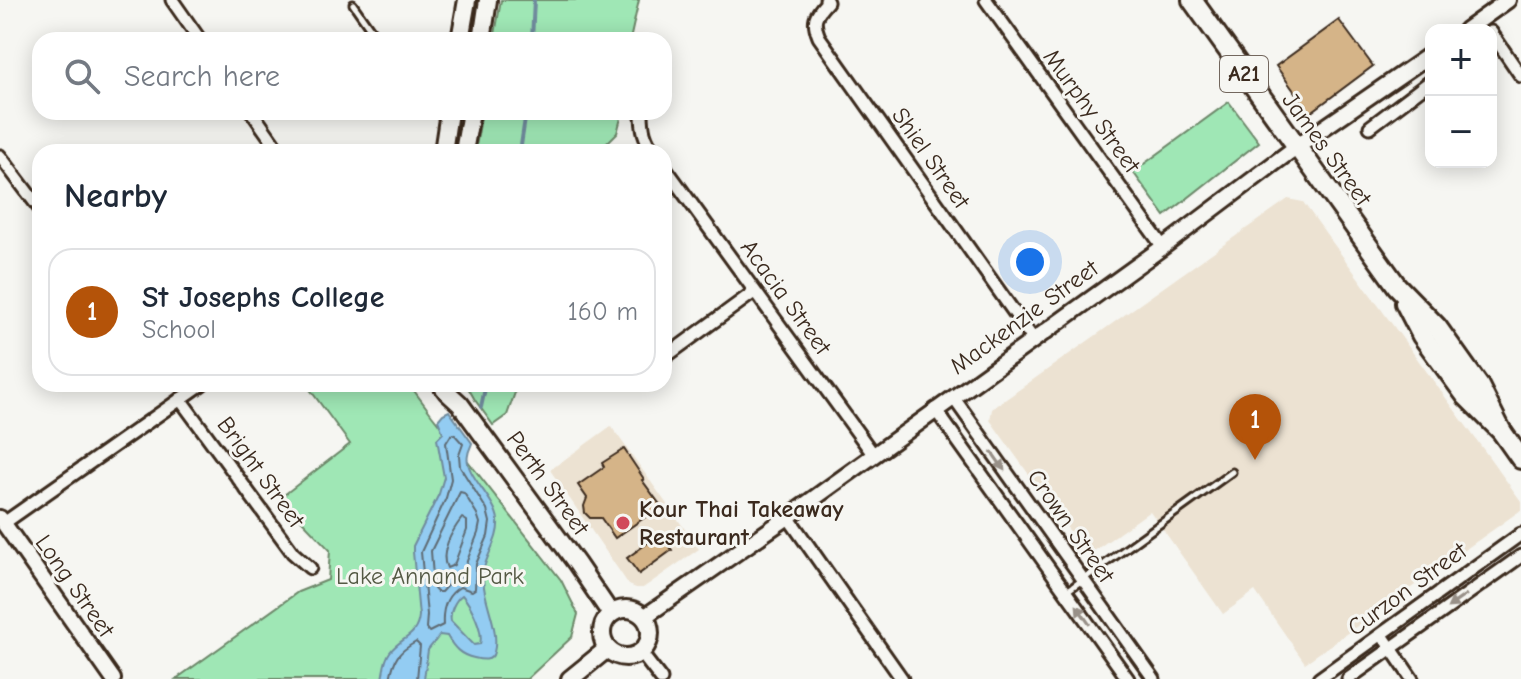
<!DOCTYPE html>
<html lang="en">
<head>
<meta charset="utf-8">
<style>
	body { margin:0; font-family:"Comic Neue",sans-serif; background:#f6f6f7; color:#1f2937 }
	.controls { position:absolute; right:24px; top:24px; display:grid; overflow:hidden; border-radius:16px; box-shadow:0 4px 20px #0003 }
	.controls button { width:72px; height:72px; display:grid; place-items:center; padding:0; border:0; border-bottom:2px solid #e0e1e3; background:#fff; color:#1f2937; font:40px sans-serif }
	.you { position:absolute; left:1030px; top:262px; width:28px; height:28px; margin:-20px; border:6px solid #fff; border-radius:50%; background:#1a73e8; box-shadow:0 0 0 12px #1a73e833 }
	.badge { display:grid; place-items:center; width:52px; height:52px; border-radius:50%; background:#b45309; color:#fff; font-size:26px; font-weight:700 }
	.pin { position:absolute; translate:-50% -66px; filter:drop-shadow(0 2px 4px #0008) }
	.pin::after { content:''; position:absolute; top:42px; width:28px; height:24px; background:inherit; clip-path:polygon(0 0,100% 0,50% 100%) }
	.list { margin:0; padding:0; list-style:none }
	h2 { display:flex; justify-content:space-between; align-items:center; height:104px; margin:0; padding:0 32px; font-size:34px }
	h2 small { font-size:26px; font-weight:400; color:#747a83 }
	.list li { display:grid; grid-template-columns:52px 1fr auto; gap:24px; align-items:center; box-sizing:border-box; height:128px; margin:0 16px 16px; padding:0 16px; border:2px solid #e0e1e3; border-radius:24px }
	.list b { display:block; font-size:30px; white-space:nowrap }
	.list p { margin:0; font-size:26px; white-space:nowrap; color:#747a83 }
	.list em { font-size:26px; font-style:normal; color:#747a83 }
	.icon { flex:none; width:44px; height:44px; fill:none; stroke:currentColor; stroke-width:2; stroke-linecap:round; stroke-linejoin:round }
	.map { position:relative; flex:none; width:1521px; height:679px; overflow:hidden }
	.search { position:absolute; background:#fff; box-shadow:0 4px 20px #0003; left:32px; top:32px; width:640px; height:88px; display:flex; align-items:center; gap:20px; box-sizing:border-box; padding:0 28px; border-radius:24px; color:#747a83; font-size:30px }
	.panel { position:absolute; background:#fff; box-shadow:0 4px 20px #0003; left:32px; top:144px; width:640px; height:248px; border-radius:24px }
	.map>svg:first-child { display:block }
</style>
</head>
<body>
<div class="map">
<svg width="1521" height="679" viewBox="0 0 1521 679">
	<rect width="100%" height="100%" fill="#f6f6f2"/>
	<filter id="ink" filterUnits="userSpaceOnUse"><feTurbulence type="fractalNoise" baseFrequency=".0125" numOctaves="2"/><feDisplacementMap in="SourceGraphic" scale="16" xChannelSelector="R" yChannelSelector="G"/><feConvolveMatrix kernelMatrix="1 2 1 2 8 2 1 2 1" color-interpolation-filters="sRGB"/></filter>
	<g filter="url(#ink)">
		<g fill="#ece2d2">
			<polygon points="1288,199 1303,202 1521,501 1521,510 1305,663 1255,591 1223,614 1150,511 1094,551 1083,550 990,420 992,409"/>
			<polygon points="611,426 699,549 643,588 636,588 629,585 550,470"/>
		</g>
		<g fill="#9fe7b5" stroke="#6d886a" stroke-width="2">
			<polygon points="501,0 639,0 630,40 494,40"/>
			<polygon points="1229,102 1259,142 1165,216 1133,172"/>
			<polygon points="482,112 622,112 622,114 617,133 598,152 475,152"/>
			<polygon points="306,384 409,384 432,415 561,580 578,614 572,637 527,679 176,679 298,592 328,580 330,550 280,498 350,444"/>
			<polygon points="466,384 518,384 507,415 493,425 475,400"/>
		</g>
		<path fill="#93ccf2" stroke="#708b9d" stroke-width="2" fill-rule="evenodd" d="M449,411l23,32c-1,4 -4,8 -4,12 -5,18 28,44 30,65 2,22 -16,38 -15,59 1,24 17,50 11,73 -2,10 -12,8 -20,6 -14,-3 -20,-10 -27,-22l-7,-1 -12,15 -4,29h-42c2,-9 2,-19 8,-27 11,-15 27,-14 29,-36l-6,-64v-6l26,-52 5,-17 -7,-38 6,-6 -5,-13 5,-6zM462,595c9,10 22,36 18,49l-6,1 -23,-24c-2,-9 4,-21 11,-26z"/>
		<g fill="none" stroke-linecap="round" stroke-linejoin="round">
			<g stroke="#5e6b73" stroke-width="2">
				<path d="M454,434l9,10 -4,11 1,12 27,43 3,12 -2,14 -12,28 -1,25 -3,2 -12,-4c-14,8 -18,23 -17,38l-14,7 -3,-4 1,-13 -6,-63 25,-54 5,-19 -5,-36 5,-8z"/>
				<polygon points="460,492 464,493 477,514 480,523 478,533 467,561 465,576 452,580 441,592 437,592 434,589 431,551"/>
				<path d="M462,518l5,3v9l-13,35 -7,3c-8,-15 5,-37 15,-50z"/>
				<path d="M390,679c4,-21 8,-27 26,-37l4,4 -3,33"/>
			</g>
			<g stroke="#708b9d" stroke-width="4">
				<polyline points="532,40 534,0"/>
				<polyline points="520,152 526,112"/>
				<polyline points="481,407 486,384"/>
			</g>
		</g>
		<g fill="#d5b488" stroke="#3b2a1e" stroke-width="2">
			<polygon points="1339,20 1373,66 1310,113 1276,66"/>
			<polygon points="624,449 644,479 642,480 661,506 615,538 601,518 590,518 585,513 584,506 587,498 578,485 604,467 602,463"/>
			<polygon points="660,534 672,550 639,574 627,558"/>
		</g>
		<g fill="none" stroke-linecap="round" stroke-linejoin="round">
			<g stroke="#3b2a1e" stroke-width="11">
				<g id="service">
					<polyline points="353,4 378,40"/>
					<polyline points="1067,591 1232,472"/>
				</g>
			</g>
			<g stroke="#3b2a1e" stroke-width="17">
				<g id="minor">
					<polyline points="172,0 200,40"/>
					<path d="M826,0l1,2c-12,13 -15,18 -8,35l214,302"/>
					<polyline points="986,0 1163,247"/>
					<polyline points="1491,32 1521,76"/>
					<polyline points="252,112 280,152"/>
					<path d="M642,112c0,17 2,26 12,40"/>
					<polyline points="1370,127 1431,81"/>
					<polyline points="0,156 40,209"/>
					<polyline points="664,166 873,454"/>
					<polyline points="665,357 754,292"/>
					<polyline points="953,397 1154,679"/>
					<polyline points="180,399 293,553 310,568"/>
					<polyline points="935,409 1128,679"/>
					<polyline points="788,517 902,679"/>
					<polyline points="4,523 202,384"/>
					<polyline points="1382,635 1412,679"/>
					<polyline points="641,653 661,679"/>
					<polyline points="1319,679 1521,534"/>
					<polyline points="1348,679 1521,556"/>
				</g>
			</g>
			<g stroke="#3b2a1e" stroke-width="20">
				<g id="tertiary">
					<polyline points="1466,30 1508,0"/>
					<polyline points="0,518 113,679"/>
					<polyline points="644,617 788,517 1163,247 1296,147 1431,54"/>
				</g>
			</g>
			<g stroke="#3b2a1e" stroke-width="22">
				<g id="secondary">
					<polyline points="460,40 467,0"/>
					<polyline points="482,40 488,0"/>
					<polyline points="443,152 449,112"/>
					<polyline points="464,152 471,112"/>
					<polyline points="441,384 447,392 460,404 577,564 611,614"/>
					<circle cx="626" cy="633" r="24"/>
					<polyline points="570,679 607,649"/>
				</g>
			</g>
			<g stroke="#3b2a1e" stroke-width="24">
				<g id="trunk">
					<polyline points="1192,0 1397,286 1437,327 1479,386 1502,432"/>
					<polyline points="1405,303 1422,336 1466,396 1502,432 1521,459"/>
				</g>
			</g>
			<use href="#service" stroke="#f6f6f2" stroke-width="5"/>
			<use href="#minor" stroke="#f6f6f2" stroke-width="11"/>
			<use href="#tertiary" stroke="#f6f6f2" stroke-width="14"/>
			<use href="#secondary" stroke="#f6f6f2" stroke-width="16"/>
			<use href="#trunk" stroke="#f6f6f2" stroke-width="18"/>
		</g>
		<defs><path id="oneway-solid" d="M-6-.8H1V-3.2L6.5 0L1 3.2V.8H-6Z" transform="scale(2)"/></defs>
		<g fill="#989088">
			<use href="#oneway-solid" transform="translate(998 461) rotate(55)"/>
			<use href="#oneway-solid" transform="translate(1457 601) rotate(145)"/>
			<use href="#oneway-solid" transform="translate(1083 615) rotate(-125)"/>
		</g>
	</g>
	<circle fill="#d1495b" stroke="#f6f6f2" stroke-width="3" cx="623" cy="523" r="8"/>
	<g text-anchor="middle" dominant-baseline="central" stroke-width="6" stroke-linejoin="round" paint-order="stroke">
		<rect fill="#f6f6f2" stroke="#73675e" stroke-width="2" x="1220" y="56" width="48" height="36" rx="6"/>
		<g font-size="22" font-weight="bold" fill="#3b2a1e">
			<text x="1244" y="74">A21</text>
		</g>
		<g font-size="24" fill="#3b2a1e" stroke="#f6f6f2">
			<text transform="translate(1092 111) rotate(54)">Murphy Street</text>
			<text transform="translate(1327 149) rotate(54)">James Street</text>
			<text transform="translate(931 158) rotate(55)">Shiel Street</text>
			<text transform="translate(786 297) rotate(54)">Acacia Street</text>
			<text transform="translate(1024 317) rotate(-36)">Mackenzie Street</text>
			<text transform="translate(261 472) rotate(54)">Bright Street</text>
			<text transform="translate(548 483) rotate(54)">Perth Street</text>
			<text transform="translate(1071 526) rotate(55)">Crown Street</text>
			<text transform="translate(75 586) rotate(55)">Long Street</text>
			<text transform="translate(1407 589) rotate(-36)">Curzon Street</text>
		</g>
		<g font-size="24" font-weight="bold" fill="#3b2a1e" stroke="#f6f6f2" text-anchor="start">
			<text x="639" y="509">Kour Thai Takeaway<tspan x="639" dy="28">Restaurant</tspan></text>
		</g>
		<g font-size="24" fill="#545944" stroke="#f6f6f2">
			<text x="430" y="576">Lake Annand Park</text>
		</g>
	</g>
</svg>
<div class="controls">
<button>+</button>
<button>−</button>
</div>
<div class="you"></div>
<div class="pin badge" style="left:1255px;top:460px">1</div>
<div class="search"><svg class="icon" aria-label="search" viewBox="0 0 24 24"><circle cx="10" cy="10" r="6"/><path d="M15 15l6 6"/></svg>Search here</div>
<section class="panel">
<h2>Nearby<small></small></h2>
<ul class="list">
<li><span class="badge">1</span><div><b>St Josephs College</b><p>School</p></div><em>160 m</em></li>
</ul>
</section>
</div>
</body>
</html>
